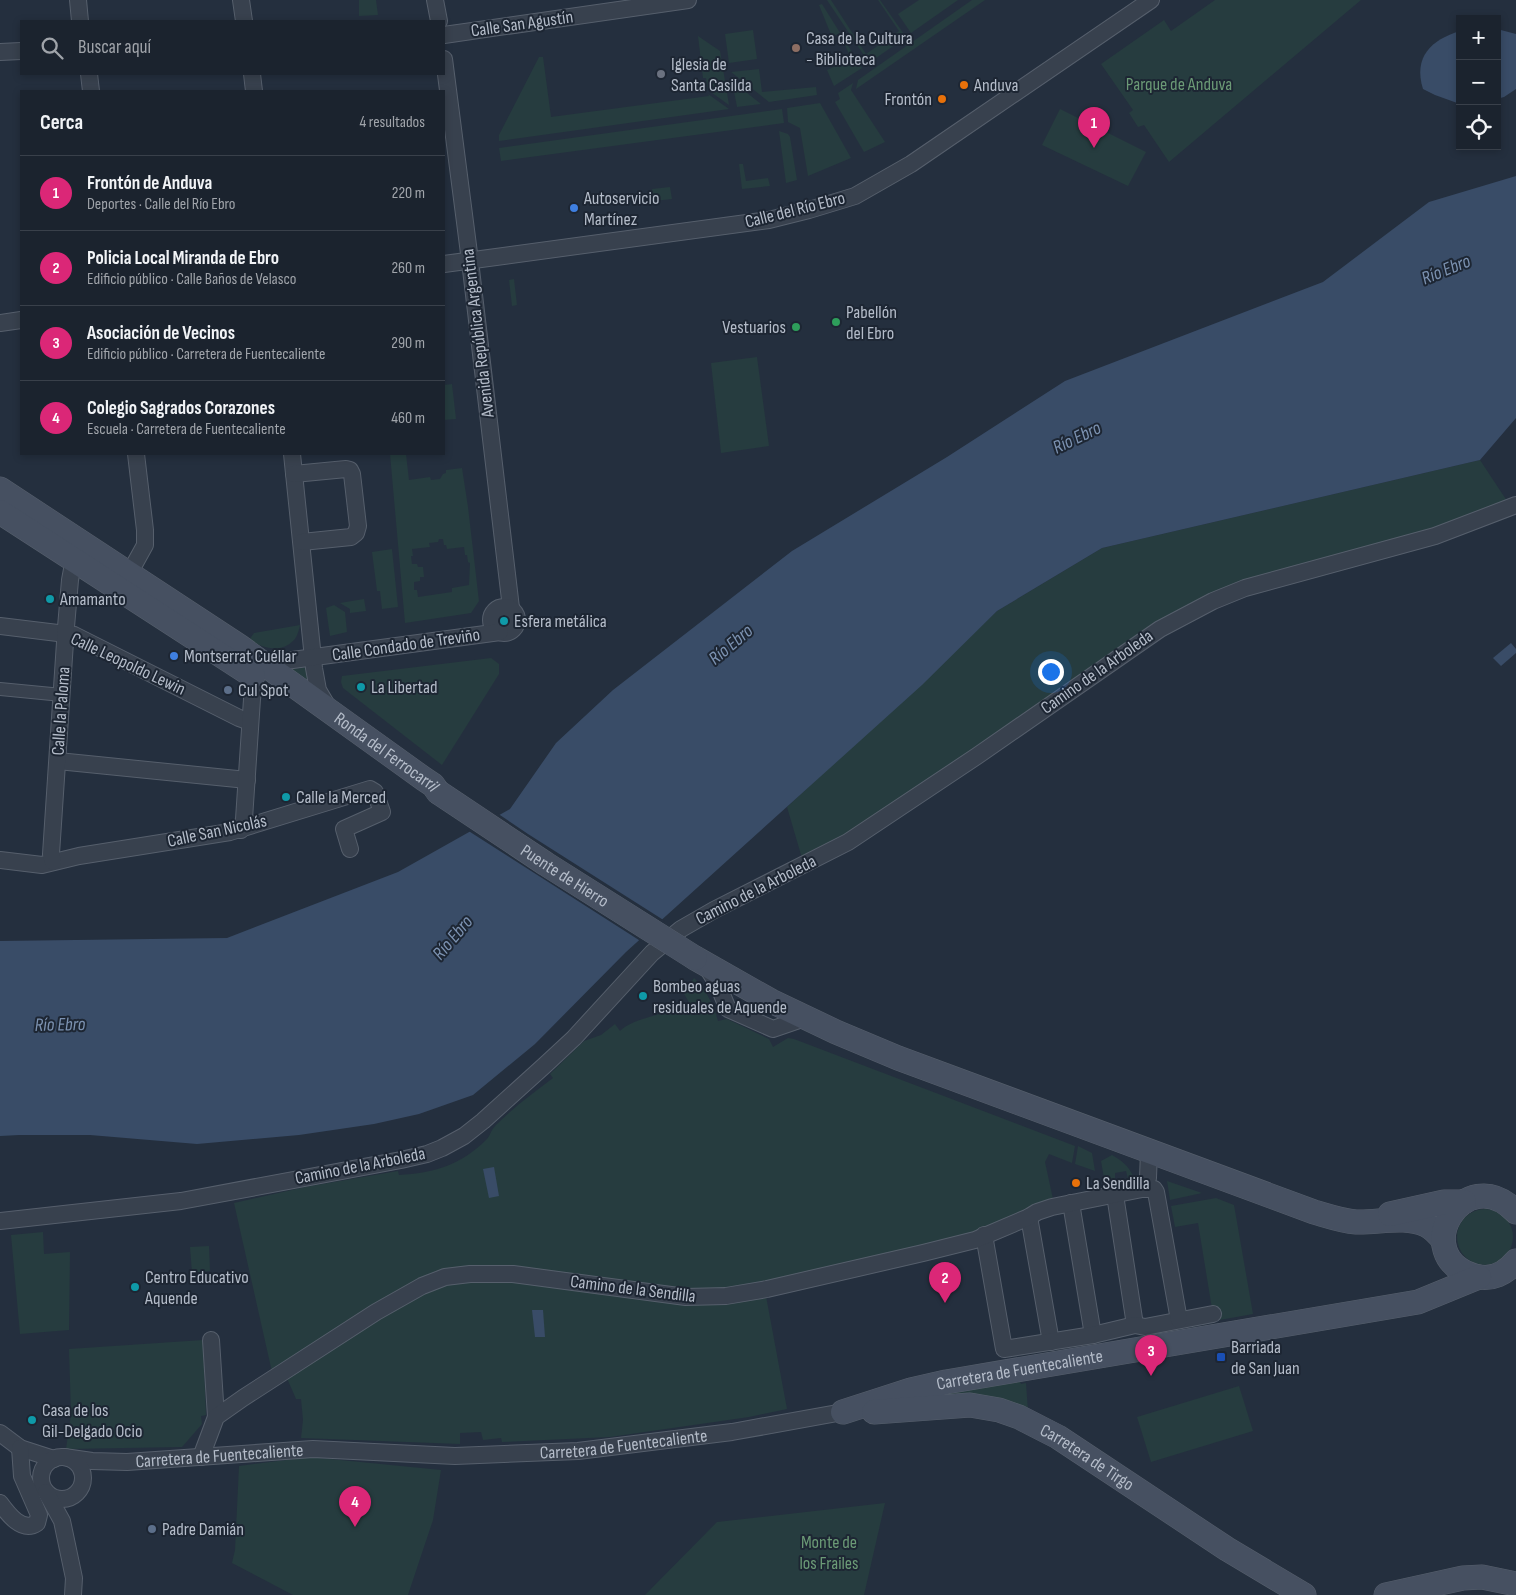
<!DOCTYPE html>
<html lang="es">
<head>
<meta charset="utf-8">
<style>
	body { margin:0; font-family:"Sofia Sans Condensed",sans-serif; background:#282f3a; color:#f1f3f6 }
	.controls { position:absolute; right:15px; top:15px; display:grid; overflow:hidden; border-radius:0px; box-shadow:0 2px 8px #0003 }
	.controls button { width:45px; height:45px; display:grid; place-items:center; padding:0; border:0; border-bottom:1px solid #39404a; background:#1b232e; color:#f1f3f6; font:25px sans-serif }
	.you { position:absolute; left:1050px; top:671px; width:18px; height:18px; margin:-12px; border:4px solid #fff; border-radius:50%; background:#1a73e8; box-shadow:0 0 0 8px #1a73e833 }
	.badge { display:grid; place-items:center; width:32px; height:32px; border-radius:50%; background:#db2777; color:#fff; font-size:16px; font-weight:700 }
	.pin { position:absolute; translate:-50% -41px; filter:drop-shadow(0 1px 2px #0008) }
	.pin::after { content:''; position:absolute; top:26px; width:18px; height:15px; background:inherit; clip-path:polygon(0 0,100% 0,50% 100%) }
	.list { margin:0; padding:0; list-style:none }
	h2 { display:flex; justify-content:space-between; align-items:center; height:65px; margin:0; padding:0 20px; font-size:21px }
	h2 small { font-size:16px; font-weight:400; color:#a0a4aa }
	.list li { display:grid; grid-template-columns:32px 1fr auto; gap:15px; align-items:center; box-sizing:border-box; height:75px; padding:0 20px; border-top:1px solid #39404a }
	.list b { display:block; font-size:19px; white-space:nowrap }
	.list p { margin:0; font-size:16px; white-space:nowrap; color:#a0a4aa }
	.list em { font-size:16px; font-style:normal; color:#a0a4aa }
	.icon { flex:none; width:28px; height:28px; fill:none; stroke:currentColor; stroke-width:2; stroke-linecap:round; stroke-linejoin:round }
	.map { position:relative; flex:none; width:1516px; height:1595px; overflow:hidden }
	.search { position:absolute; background:#1b232e; box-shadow:0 2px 8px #0003; left:20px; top:20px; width:425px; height:55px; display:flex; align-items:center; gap:12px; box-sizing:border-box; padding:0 18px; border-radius:0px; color:#a0a4aa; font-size:19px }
	.panel { position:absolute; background:#1b232e; box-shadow:0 2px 8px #0003; left:20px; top:90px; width:425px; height:365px; border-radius:0px }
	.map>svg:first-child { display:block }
</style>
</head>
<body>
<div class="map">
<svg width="1516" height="1595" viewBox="0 0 1516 1595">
	<rect width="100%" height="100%" fill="#242f3e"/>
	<g fill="#263c3f" fill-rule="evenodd">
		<polygon points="359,0 376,0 378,15 359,16"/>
		<polygon points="827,0 831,0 866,54 899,31 878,0 880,0 906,37 869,63"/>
		<polygon points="919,0 958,0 911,33 898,14"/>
		<polygon points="972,0 985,0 856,89 858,80"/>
		<polygon points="1215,0 1361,0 1169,162 1144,125 1138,127 1129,113 1133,110 1101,64 1164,20 1171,31"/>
		<polygon points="822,4 862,68 834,86 827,70 851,59 840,33 832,37 819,5"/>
		<polygon points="753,30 757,59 729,63 725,34"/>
		<polygon points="698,36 720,51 729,105 708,90 706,78 703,78"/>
		<polygon points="539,57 543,57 551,117 709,96 708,94 729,109 499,141 499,135"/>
		<polygon points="759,69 762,92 816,87 817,95 769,102 731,72"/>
		<polygon points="732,81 761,104 737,107"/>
		<polygon points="853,83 851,90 885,142 864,152 835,102 840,99 838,93"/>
		<polygon points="820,103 851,158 808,176 800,128 788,122 787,108"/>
		<polygon points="782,109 784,123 501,161 499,148"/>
		<polygon points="1060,109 1146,152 1128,186 1042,145"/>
		<polygon points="779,131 788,134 790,137 797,180 786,183"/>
		<polygon points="739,164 743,164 746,181 768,178 770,186 742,189"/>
		<polygon points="670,187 672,199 654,201 652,189"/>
		<polygon points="514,279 517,305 512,306 509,280"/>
		<polygon points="757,357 769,446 721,453 711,363"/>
		<polygon points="452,384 456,419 444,420 444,385"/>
		<path d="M390,454h16l3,26 21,-3 1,3 9,-1 3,-5 3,-1v-3l16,-2 6,39 11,94 -8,12 -66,10zM439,539h4l1,6h2l1,4 17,-2 1,8h2l1,7 2,1 -1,22 -17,3v4l-34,5 -1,-7h-3v-8l6,-1v-4h4l-1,-10h-5l-1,-3h-5l-1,-8h2l-1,-7 18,-2 -1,-4 9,-1z"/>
		<polygon points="1480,460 1511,507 1213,601 804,865 787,807 997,611 1102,548"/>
		<polygon points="392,549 398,607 382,609 380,591 377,591 372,552"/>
		<polygon points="364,599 366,611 350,613 350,609 340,603"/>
		<polygon points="334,605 345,612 347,632 330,636 326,608"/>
		<path d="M300,625c-1,5 -3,12 -6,15 -13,14 -31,8 -45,0l5,-7z"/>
		<polygon points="491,658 499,664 499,674 442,765 343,688 341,682 342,676"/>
		<polygon points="309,667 311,689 285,670"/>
		<path d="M694,978c12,11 20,28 24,43l9,-2 42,20 4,8 15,-9 6,1 281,107 -3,17 -23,-9 -4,8 8,37 -66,30 -196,49 -82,14 -243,-23 -194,103 -38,-169 71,-16 93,-16 1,4c35,-2 62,-10 87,-35 5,-5 4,-9 10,-15 18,-18 37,-32 57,-47l-3,-4 34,-33 17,-6 14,-11 5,7c14,-14 53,-19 72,-24l-8,-13z"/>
		<polygon points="1078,1146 1092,1153 1095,1171 1075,1164"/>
		<path d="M1112,1155c9,5 17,11 21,21l-3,3h-2l-2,-8 -11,2v9l-10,2 -4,-23z"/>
		<polygon points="1167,1181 1202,1193 1170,1200"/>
		<polygon points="1216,1198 1234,1205 1253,1314 1214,1321 1198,1223 1175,1227 1171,1206"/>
		<circle cx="1485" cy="1237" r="28"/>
		<polygon points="43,1232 44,1254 70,1252 69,1330 20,1334 11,1235"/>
		<polygon points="209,1246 210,1271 192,1273 190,1247"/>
		<polygon points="510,1280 766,1296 787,1409 749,1417 610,1437 502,1442 501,1438 483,1440 481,1432 460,1433 460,1444 301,1438 303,1420 301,1399 296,1399 286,1376 324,1350 443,1283"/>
		<polygon points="203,1340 206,1415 201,1416 202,1424 182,1447 66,1449 71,1414 69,1349"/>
		<polygon points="1020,1381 1021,1384 1026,1383 1028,1411 923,1395"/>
		<polygon points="1239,1386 1253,1431 1151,1462 1137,1417"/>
		<polygon points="310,1457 441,1470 433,1520 408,1595 293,1595 232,1563 235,1550 239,1466"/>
		<polygon points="885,1503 864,1595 645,1595 717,1522"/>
	</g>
	<g fill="#394c67">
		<polygon points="1497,29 1516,34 1516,89 1504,97 1497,99"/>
		<path d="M1460,31v73l-25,-9 -12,-6c-10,-32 8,-49 37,-58z"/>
		<polygon points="1516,176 1516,418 1480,460 1102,548 997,611 922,685 626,952 535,1044 473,1095 419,1114 374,1124 299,1135 197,1144 90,1135 19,1135 0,1136 0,941 227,938 398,872 510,809 556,743 613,690 792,551 947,457 1065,381 1323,282 1429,202"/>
		<polygon points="1511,643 1516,649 1516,653 1501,666 1493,658"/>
		<polygon points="494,1167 499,1196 489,1198 483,1169"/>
		<polygon points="532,1310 543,1310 545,1337 535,1337"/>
	</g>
	<polygon fill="#242f3e" points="497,813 528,834 665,921 642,942 467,830"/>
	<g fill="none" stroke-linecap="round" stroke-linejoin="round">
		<g stroke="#565f6c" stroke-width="14">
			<polyline id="pedestrian" points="0,689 62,695"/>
		</g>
		<g stroke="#565f6c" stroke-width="18">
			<g id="minor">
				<polyline points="78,0 80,21"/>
				<polyline points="241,0 244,21"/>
				<polyline points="435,0 439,21"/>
				<polyline points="444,35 688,0"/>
				<polyline points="0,52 21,51"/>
				<polyline points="444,59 470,261 511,608"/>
				<polyline points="89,74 91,91"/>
				<polyline points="252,74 254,91"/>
				<polyline points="444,264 769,220 809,210 855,196 911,164 1151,0"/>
				<polyline points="0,323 21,320"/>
				<polyline points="292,454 314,668 318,690 328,707"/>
				<polyline points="294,474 346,469 350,470 352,474 358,526 356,533 351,537 302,542"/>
				<polyline points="124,583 145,545 145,530 136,454"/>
				<circle cx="504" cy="620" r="13"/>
				<polyline points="0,626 74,635 239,718 250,722"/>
				<polyline points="58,761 247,780"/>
				<polyline points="241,830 244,819 252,699 255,677 263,664 500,632"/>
				<polyline points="0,860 42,865 79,856 230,832 370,789 375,792 382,812 344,829 350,849"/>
				<polyline points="53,862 51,854 66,627 70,580 74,559"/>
				<polyline points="706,966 718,985 728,1009 773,1029 805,1018"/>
				<polyline points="1142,1189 1148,1178 1149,1151"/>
				<polyline points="1115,1195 1135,1325"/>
				<polyline points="1071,1203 1093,1335"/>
				<polyline points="1029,1217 1051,1342"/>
				<polyline points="0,1221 181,1201 401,1160 427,1154 442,1148 464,1136 483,1121 545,1065 574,1038 652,953 681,929 714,910 848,842 977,756 1160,629 1213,601 1245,588 1435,536 1516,505"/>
				<polyline points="984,1235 1004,1349 1093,1335 1135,1325 1145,1327 1213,1314"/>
				<polyline points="211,1340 216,1417"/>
				<polyline points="0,1433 20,1448 54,1459"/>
				<path id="s1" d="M64,1457l28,4 35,1 186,-13 142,7 123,-5 154,-19 111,-20"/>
				<polyline points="201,1457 216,1417 243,1398 376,1312 422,1286 445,1277 470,1274 513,1274 686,1297 726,1296 767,1289 923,1253 975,1240 1029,1217 1037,1212 1052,1207 1142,1189 1154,1189 1156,1192 1179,1320"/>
				<circle cx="62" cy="1478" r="21"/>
				<polyline points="46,1492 62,1521 74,1578 73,1595"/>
				<path d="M0,1503c8,11 22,30 37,20l2,-8 -17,-39 -2,-28"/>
			</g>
		</g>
		<g stroke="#565f6c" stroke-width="25">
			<g id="secondary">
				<path id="s2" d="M0,489l239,157 185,133 9,6 5,7"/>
				<polyline points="0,512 253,676"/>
				<path d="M695,958l76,43 65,31 62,26 416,154c14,4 28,9 42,10 22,1 49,-7 70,3 7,3 12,9 17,15"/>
				<path d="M1516,1212c-52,-54 -110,44 -41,64 16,5 31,-3 41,-15"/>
				<polyline points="1390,1214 1444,1202 1464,1202"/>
				<path id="s3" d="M843,1412l68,-22 35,-8 472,-80 61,-25"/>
				<path id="s4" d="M874,1412l96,-7 29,5 20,7 39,20 169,112 77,46"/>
				<polyline points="1386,1595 1463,1578 1482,1577 1516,1584"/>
			</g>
		</g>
		<use href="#pedestrian" stroke="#38414e" stroke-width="12"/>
		<use href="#minor" stroke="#38414e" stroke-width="16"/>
		<use href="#secondary" stroke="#465061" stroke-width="24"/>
		<g stroke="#565f6c" stroke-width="25" stroke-linecap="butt">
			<g id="secondary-bridge">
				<path id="s5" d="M438,792l108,72 149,94"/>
			</g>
		</g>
		<use href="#secondary-bridge" stroke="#465061" stroke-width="24"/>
	</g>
	<circle fill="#8d6e63" stroke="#1d2633" stroke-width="2" cx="796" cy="48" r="5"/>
	<circle fill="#6b7280" stroke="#1d2633" stroke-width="2" cx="661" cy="74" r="5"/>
	<g fill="#e8710a" stroke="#1d2633" stroke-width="2">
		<circle cx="964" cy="85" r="5"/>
		<circle cx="942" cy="99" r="5"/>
		<circle cx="1076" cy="1183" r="5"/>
	</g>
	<g fill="#3f7fe0" stroke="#1d2633" stroke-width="2">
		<circle cx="574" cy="208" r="5"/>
		<circle cx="174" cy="656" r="5"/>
	</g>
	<g fill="#2e9e5b" stroke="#1d2633" stroke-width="2">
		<circle cx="836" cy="322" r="5"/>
		<circle cx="796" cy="327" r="5"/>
	</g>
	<g fill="#0f9aa8" stroke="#1d2633" stroke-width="2">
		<circle cx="50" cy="599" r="5"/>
		<circle cx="504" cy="621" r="5"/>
		<circle cx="361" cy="687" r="5"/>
		<circle cx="286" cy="797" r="5"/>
		<circle cx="643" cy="996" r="5"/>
		<circle cx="135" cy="1287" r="5"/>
		<circle cx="32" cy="1420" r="5"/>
	</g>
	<g fill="#5c6f8a" stroke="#1d2633" stroke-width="2">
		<circle cx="228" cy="690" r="5"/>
		<circle cx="152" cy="1529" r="5"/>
	</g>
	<rect fill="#1a4fb4" stroke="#1d2633" stroke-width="2" x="1216" y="1352" width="10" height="10" rx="2.5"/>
	<g text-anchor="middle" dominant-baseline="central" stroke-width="4" stroke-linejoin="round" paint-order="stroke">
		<g font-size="18" fill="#b4bcc9" stroke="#1d2633">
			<text transform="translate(522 24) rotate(-8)">Calle San Agustín</text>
			<text transform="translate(795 210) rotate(-14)">Calle del Río Ebro</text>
			<text transform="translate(478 333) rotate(-97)">Avenida República Argentina</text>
			<text transform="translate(406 645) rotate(-8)">Calle Condado de Treviño</text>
			<text transform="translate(128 664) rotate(25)">Calle Leopoldo Lewin</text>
			<text transform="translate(1097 672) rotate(-35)">Camino de la Arboleda</text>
			<text transform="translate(61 711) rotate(-86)">Calle la Paloma</text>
			<text stroke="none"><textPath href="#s2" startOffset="468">Ronda del Ferrocarril</textPath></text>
			<text transform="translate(217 831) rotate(-12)">Calle San Nicolás</text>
			<text stroke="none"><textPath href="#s5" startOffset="152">Puente de Hierro</textPath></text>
			<text transform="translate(756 890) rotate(-27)">Camino de la Arboleda</text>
			<text transform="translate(360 1166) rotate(-11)">Camino de la Arboleda</text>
			<text transform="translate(633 1289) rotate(7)">Camino de la Sendilla</text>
			<text stroke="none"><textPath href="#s3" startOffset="182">Carretera de Fuentecaliente</textPath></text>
			<text stroke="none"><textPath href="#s1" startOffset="561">Carretera de Fuentecaliente</textPath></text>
			<text stroke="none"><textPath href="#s1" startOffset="156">Carretera de Fuentecaliente</textPath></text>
			<text stroke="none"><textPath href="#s4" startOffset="226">Carretera de Tirgo</textPath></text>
		</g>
		<g font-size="18" fill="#b4bcc9" stroke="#1d2633" text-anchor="start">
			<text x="806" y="38">Casa de la Cultura<tspan x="806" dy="21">- Biblioteca</tspan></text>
			<text x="671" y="64">Iglesia de<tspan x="671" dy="21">Santa Casilda</tspan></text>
			<text x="974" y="85">Anduva</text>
			<text x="932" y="99" text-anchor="end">Frontón</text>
			<text x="584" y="198">Autoservicio<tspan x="584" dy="21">Martínez</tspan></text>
			<text x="846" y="312">Pabellón<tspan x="846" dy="21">del Ebro</tspan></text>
			<text x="786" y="327" text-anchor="end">Vestuarios</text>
			<text x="60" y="599">Amamanto</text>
			<text x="514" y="621">Esfera metálica</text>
			<text x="184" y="656">Montserrat Cuéllar</text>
			<text x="371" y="687">La Libertad</text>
			<text x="238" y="690">Cul Spot</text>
			<text x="296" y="797">Calle la Merced</text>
			<text x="653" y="986">Bombeo aguas<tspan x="653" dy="21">residuales de Aquende</tspan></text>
			<text x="1086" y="1183">La Sendilla</text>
			<text x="145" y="1277">Centro Educativo<tspan x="145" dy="21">Aquende</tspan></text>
			<text x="1231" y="1347">Barriada<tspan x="1231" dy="21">de San Juan</tspan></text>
			<text x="42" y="1410">Casa de los<tspan x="42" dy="21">Gil-Delgado Ocio</tspan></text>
			<text x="162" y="1529">Padre Damián</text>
		</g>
		<g font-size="18" fill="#6b9a76" stroke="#1d2633">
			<text x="1179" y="84">Parque de Anduva</text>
			<text x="829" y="1542">Monte de<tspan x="829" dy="21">los Frailes</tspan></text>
		</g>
		<g font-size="19" font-style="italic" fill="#7c92b1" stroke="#1d2633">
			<text transform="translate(1446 270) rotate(-22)">Río Ebro</text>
			<text transform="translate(1077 438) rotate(-26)">Río Ebro</text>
			<text transform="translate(731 645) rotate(-40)">Río Ebro</text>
			<text transform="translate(453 938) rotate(-50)">Río Ebro</text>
			<text transform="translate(60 1025) rotate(-1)">Río Ebro</text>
		</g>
	</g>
</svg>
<div class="controls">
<button>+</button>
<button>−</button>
<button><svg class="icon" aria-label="locate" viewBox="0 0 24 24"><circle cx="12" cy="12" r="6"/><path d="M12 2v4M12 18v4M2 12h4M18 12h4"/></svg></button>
</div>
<div class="you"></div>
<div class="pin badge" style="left:1094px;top:148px">1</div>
<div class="pin badge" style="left:945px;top:1303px">2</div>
<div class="pin badge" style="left:1151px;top:1376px">3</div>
<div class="pin badge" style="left:355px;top:1527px">4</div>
<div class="search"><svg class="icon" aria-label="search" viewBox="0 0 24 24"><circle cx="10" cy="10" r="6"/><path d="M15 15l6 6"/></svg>Buscar aquí</div>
<section class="panel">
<h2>Cerca<small>4 resultados</small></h2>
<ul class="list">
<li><span class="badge">1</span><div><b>Frontón de Anduva</b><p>Deportes · Calle del Río Ebro</p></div><em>220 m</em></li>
<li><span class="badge">2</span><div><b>Policia Local Miranda de Ebro</b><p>Edificio público · Calle Baños de Velasco</p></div><em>260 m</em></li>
<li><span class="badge">3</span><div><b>Asociación de Vecinos</b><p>Edificio público · Carretera de Fuentecaliente</p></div><em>290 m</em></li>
<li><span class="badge">4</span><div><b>Colegio Sagrados Corazones</b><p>Escuela · Carretera de Fuentecaliente</p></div><em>460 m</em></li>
</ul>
</section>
</div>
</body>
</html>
